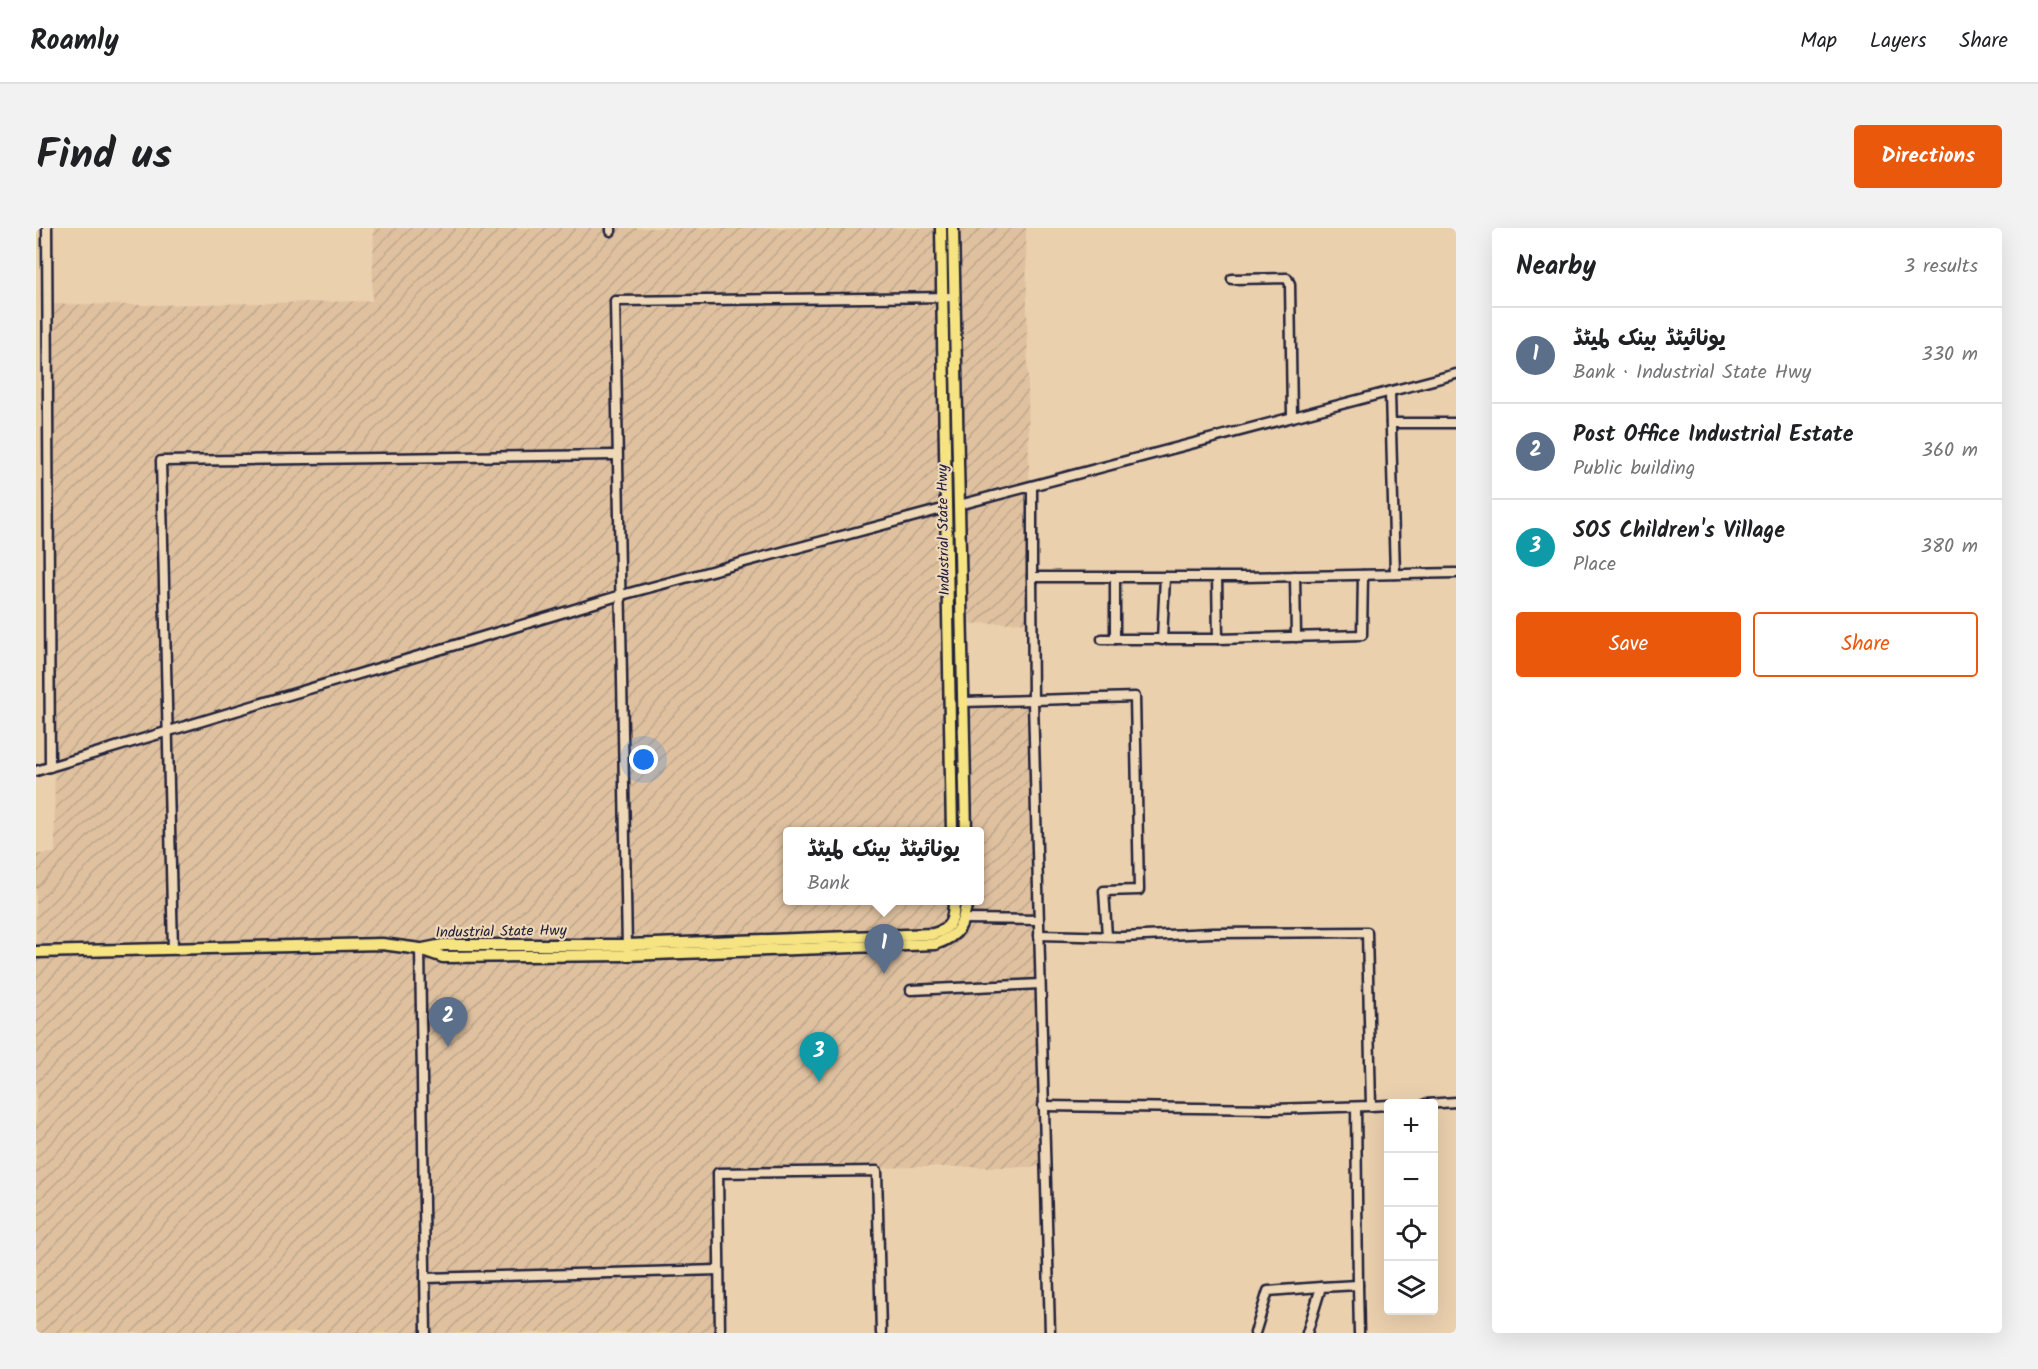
<!DOCTYPE html>
<html lang="en">
<head>
<meta charset="utf-8">
<style>
	body { margin:0; font-family:Kalam,"Playpen Sans Arabic",sans-serif; background:#f2f2f2; color:#202124 }
	.controls { position:absolute; right:18px; bottom:18px; display:grid; overflow:hidden; border-radius:6px; box-shadow:0 6px 24px #0002 }
	.controls button { width:54px; height:54px; display:grid; place-items:center; padding:0; border:0; border-bottom:2px solid #e0e0e0; background:#fff; color:#202124; font:30px sans-serif }
	.you { position:absolute; left:608px; top:532px; width:21px; height:21px; margin:-15px; border:4px solid #fff; border-radius:50%; background:#1a73e8; box-shadow:0 0 0 9px #1a73e833 }
	.badge { display:grid; place-items:center; width:39px; height:39px; border-radius:50%; background:#ea580c; color:#fff; font-size:20px; font-weight:700 }
	.pin { position:absolute; translate:-50% -50px; filter:drop-shadow(0 2px 3px #0008) }
	.pin::after { content:''; position:absolute; top:32px; width:21px; height:18px; background:inherit; clip-path:polygon(0 0,100% 0,50% 100%) }
	.popup { position:absolute; left:747px; top:599px; width:201px; height:78px; box-sizing:border-box; display:grid; place-content:center; border-radius:6px; background:#fff; filter:drop-shadow(0 2px 4px #0005); font-size:20px; white-space:nowrap; color:#757577 }
	.popup b { font-size:22px; color:#202124 }
	.popup::after { content:''; position:absolute; left:50%; top:100%; margin-left:-12px; border:12px solid transparent; border-top-color:#fff }
	.list { margin:0; padding:0; list-style:none }
	h2 { display:flex; justify-content:space-between; align-items:center; height:78px; margin:0; padding:0 24px; font-size:26px }
	h2 small { font-size:20px; font-weight:400; color:#757577 }
	.list li { display:grid; grid-template-columns:39px 1fr auto; gap:18px; align-items:center; box-sizing:border-box; height:96px; padding:0 24px; border-top:2px solid #e0e0e0 }
	.list b { display:block; font-size:22px; white-space:nowrap }
	.list p { margin:0; font-size:20px; white-space:nowrap; color:#757577 }
	.list em { font-size:20px; font-style:normal; color:#757577 }
	.actions { display:flex; gap:12px; padding:18px 24px }
	.actions a { flex:1; padding:14px 0; border:2px solid #ea580c; border-radius:6px; text-align:center; font-size:21px; color:#ea580c }
	.actions .main { background:#ea580c; color:#fff }
	.icon { flex:none; width:33px; height:33px; fill:none; stroke:currentColor; stroke-width:2; stroke-linecap:round; stroke-linejoin:round }
	.map { position:relative; flex:none; width:1420px; height:1105px; overflow:hidden; border-radius:6px }
	header { display:flex; align-items:center; gap:36px; box-sizing:border-box; height:84px; padding:0 30px; background:#fff; border-bottom:2px solid #e0e0e0 }
	header strong { font-size:28px }
	nav { display:flex; gap:33px; margin-inline-start:auto; font-size:21px }
	.intro { display:flex; align-items:center; justify-content:space-between; box-sizing:border-box; height:144px; padding:0 36px }
	h1 { margin:0; font-size:42px }
	.button { padding:15px 27px; border-radius:6px; background:#ea580c; color:#fff; font-size:21px; font-weight:700 }
	main { display:flex; gap:36px; padding:0 36px }
	aside { flex:1; background:#fff; border-radius:6px; box-shadow:0 6px 24px #0002 }
	.map>svg:first-child { display:block }
</style>
</head>
<body>
<header>
<strong>Roamly</strong>
<nav><a>Map</a><a>Layers</a><a>Share</a></nav>
</header>
<div class="intro"><h1>Find us</h1><a class="button">Directions</a></div>
<main>
<div class="map">
<svg width="1420" height="1105" viewBox="0 0 1420 1105">
	<defs>
		<pattern id="industrial-furrows" width="10" height="10" patternUnits="userSpaceOnUse" patternTransform="scale(1.5)"><rect width="10" height="10" fill="#dfc1a0"/><path d="M-1 1l2-2M0 10L10 0M9 11l2-2" fill="none" stroke="#bfa68b"/></pattern>
	</defs>
	<rect width="100%" height="100%" fill="#ebd0ae"/>
	<filter id="ink" filterUnits="userSpaceOnUse"><feTurbulence type="fractalNoise" baseFrequency=".0167" numOctaves="2"/><feDisplacementMap in="SourceGraphic" scale="12" xChannelSelector="R" yChannelSelector="G"/><feConvolveMatrix kernelMatrix="1 2 1 2 8 2 1 2 1" color-interpolation-filters="sRGB"/></filter>
	<g filter="url(#ink)">
		<path fill="url(#industrial-furrows)" fill-rule="evenodd" d="M338,0h652l5,394 -68,2 2,79 69,2 10,462h-130l-192,5 1,161h-687v-479l19,-1 -5,-549 95,1 227,-4zM752,604h192v68h-192z"/>
		<g fill="none" stroke-linecap="round" stroke-linejoin="round">
			<g stroke="#22223b" stroke-width="13">
				<g id="minor">
					<polyline points="11,0 14,539"/>
					<polyline points="575,0 575,3"/>
					<polyline points="1196,51 1251,50 1254,56 1256,188"/>
					<polyline points="1354,165 1359,346"/>
					<polyline points="1355,195 1420,195"/>
					<polyline points="996,259 996,349 1209,349 1420,345"/>
					<polyline points="923,277 1420,146"/>
					<polyline points="1259,348 1260,409"/>
					<polyline points="996,349 997,473 1014,1105"/>
					<polyline points="1079,349 1079,411"/>
					<polyline points="1181,349 1182,411"/>
					<polyline points="1066,411 1182,411 1326,407 1327,347"/>
					<polyline points="1126,412 1129,349"/>
					<polyline points="927,474 1099,469 1103,662 1068,663 1071,708"/>
					<polyline points="0,543 582,368 910,280"/>
					<polyline points="928,691 1002,692"/>
					<polyline points="1003,707 1086,709 1176,705 1331,704 1335,878 1237,881 1007,878"/>
					<polyline points="591,720 579,73 918,69"/>
					<polyline points="137,721 125,233 581,227"/>
					<polyline points="384,721 390,1105"/>
					<polyline points="875,762 1004,756"/>
					<polyline points="1389,876 1420,874"/>
					<polyline points="1335,878 1352,877"/>
					<polyline points="1320,879 1322,1057"/>
					<polyline points="389,1050 683,1042"/>
					<polyline points="684,1105 682,945 841,943 845,1105"/>
					<polyline points="1219,1105 1232,1063 1285,1059"/>
					<polyline points="1271,1105 1285,1059 1322,1057 1323,1105"/>
				</g>
			</g>
			<g stroke="#22223b" stroke-width="15">
				<g id="major">
					<polyline points="905,0 916,604"/>
					<polyline points="917,0 930,604"/>
					<path d="M387,721l20,-4h184l306,-11c19,-5 21,-15 21,-34"/>
					<path d="M0,724l346,-8 38,5 23,8 184,-2 308,-11c25,-8 28,-19 32,-44"/>
				</g>
			</g>
			<use href="#minor" stroke="#efd8b7" stroke-width="8"/>
			<use href="#major" stroke="#f6e381" stroke-width="10"/>
		</g>
	</g>
	<g text-anchor="middle" dominant-baseline="central" stroke-width="4.5" stroke-linejoin="round" paint-order="stroke">
		<g font-size="15" fill="#22223b" stroke="#efd8b7">
			<text transform="translate(908 302) rotate(-91)">Industrial State Hwy</text>
			<text transform="translate(465 704) rotate(-1)">Industrial State Hwy</text>
		</g>
	</g>
</svg>
<div class="controls">
<button>+</button>
<button>−</button>
<button><svg class="icon" aria-label="locate" viewBox="0 0 24 24"><circle cx="12" cy="12" r="6"/><path d="M12 2v4M12 18v4M2 12h4M18 12h4"/></svg></button>
<button><svg class="icon" aria-label="layers" viewBox="0 0 24 24"><path d="M12 4l9 5-9 5-9-5zM3 14l9 5 9-5"/></svg></button>
</div>
<div class="you"></div>
<div class="pin badge" style="left:848px;top:746px;background:#5c6f8a">1</div>
<div class="popup"><b>یونائیٹڈ بینک لمیٹڈ</b>Bank</div>
<div class="pin badge" style="left:412px;top:819px;background:#5c6f8a">2</div>
<div class="pin badge" style="left:783px;top:854px;background:#0f9aa8">3</div>
</div>
<aside>
<h2>Nearby<small>3 results</small></h2>
<ul class="list">
<li><span class="badge" style="background:#5c6f8a">1</span><div><b>یونائیٹڈ بینک لمیٹڈ</b><p>Bank · Industrial State Hwy</p></div><em>330 m</em></li>
<li><span class="badge" style="background:#5c6f8a">2</span><div><b>Post Office Industrial Estate</b><p>Public building</p></div><em>360 m</em></li>
<li><span class="badge" style="background:#0f9aa8">3</span><div><b>SOS Children's Village</b><p>Place</p></div><em>380 m</em></li>
</ul>
<div class="actions"><a class="main">Save</a><a>Share</a></div>
</aside>
</main>
</body>
</html>
